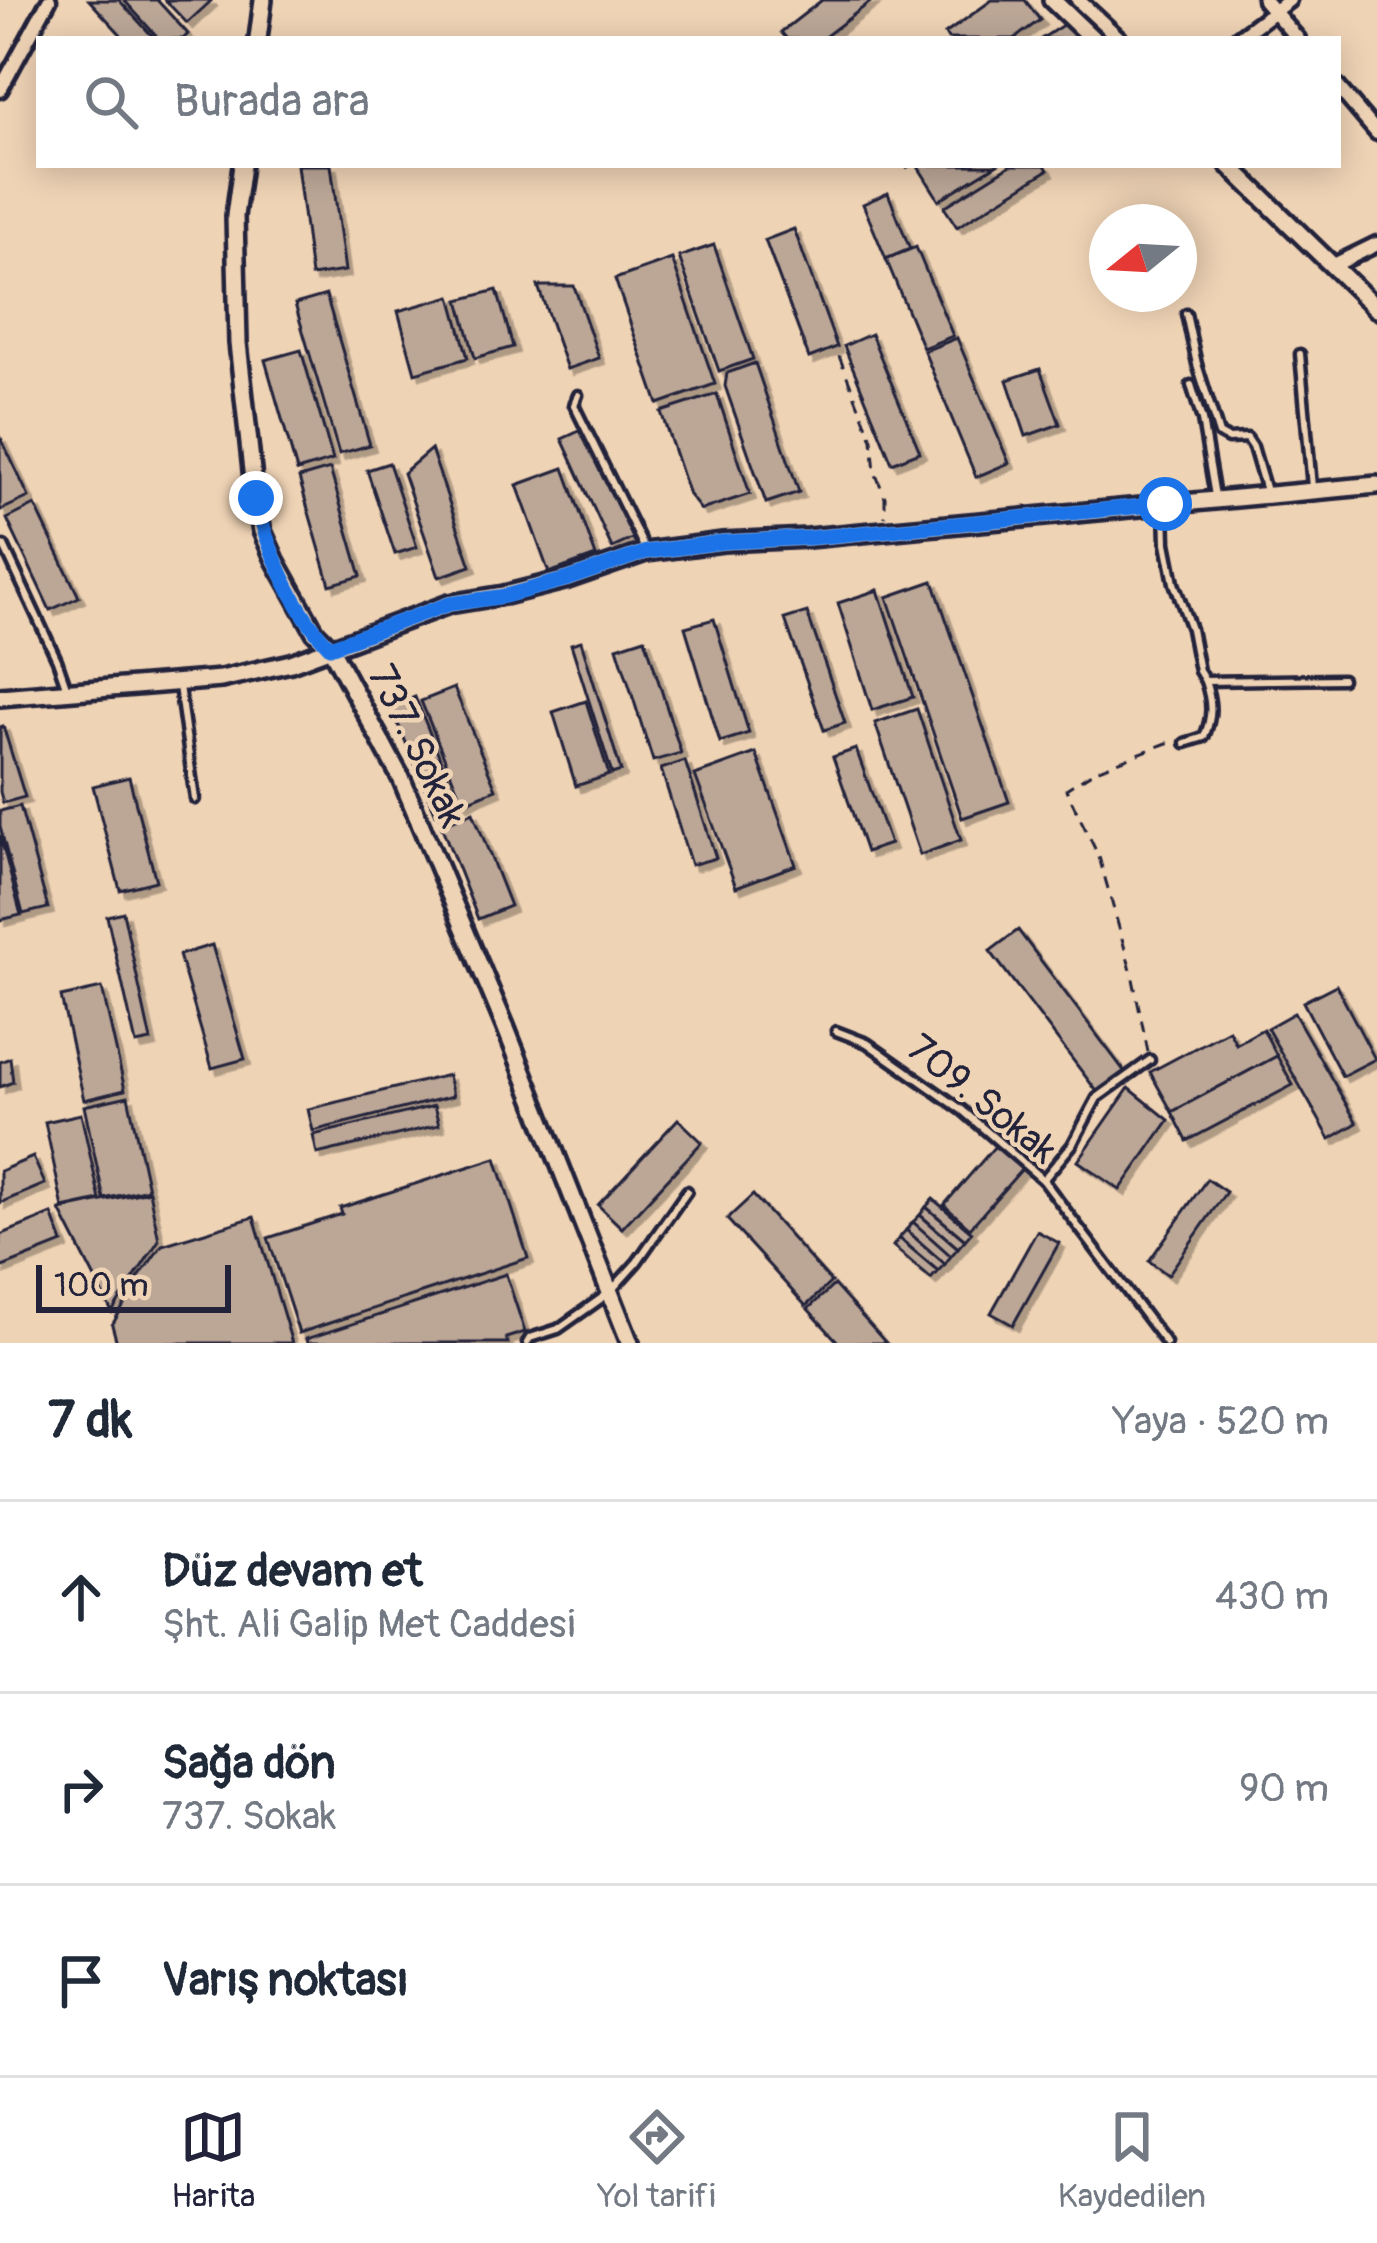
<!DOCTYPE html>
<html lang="tr">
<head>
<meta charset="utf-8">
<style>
	body { margin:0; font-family:Pangolin,sans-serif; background:#f6f6f7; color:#1f2937 }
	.compass { position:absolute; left:1089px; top:204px; width:108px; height:108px; border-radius:50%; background:#fff; box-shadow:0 6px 30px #0003; rotate:252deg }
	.scale { position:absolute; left:36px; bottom:30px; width:195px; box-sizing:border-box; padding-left:12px; border:6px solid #22223b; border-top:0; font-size:33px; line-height:42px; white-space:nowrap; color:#22223b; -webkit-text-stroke:9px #efd3b5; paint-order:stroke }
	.stop { position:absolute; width:36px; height:36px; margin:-27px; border:9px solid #1a73e8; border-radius:50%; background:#fff }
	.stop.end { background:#1a73e8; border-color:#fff; box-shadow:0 3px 12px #0008 }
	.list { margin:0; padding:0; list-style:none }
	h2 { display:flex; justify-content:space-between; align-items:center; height:156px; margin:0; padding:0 48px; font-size:51px }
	h2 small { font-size:39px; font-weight:400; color:#747a83 }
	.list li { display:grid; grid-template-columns:78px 1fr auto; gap:36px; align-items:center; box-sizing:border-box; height:192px; padding:0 48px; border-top:3px solid #e0e1e3 }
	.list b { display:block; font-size:45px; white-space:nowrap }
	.list p { margin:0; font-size:39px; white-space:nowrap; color:#747a83 }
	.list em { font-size:39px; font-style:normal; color:#747a83 }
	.icon { flex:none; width:66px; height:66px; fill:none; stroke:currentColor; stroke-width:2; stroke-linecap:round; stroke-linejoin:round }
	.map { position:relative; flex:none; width:1377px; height:1343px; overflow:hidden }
	.search { position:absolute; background:#fff; box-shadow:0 6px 30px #0003; left:36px; right:36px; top:36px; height:132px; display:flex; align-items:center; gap:30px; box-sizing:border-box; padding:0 42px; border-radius:0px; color:#747a83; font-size:45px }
	.sheet { height:732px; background:#fff }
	nav { display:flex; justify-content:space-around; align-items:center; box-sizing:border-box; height:168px; border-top:3px solid #e0e1e3; background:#fff; font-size:33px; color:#747a83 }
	nav a { display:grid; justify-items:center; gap:6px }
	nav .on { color:#22223b }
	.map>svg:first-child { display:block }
</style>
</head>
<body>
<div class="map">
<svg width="1377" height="1343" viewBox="0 0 1377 1343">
	<defs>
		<filter id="shadow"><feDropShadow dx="5.5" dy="5.5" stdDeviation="0" flood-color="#0004"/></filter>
	</defs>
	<rect width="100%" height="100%" fill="#efd3b5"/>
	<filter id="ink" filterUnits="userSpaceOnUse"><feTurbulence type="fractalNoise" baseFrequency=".00833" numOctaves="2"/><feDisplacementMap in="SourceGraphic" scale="24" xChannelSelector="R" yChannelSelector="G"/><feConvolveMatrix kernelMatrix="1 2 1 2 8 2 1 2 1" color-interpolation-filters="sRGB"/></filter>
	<g filter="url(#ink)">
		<g fill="#bca797" stroke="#22223b" stroke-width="3" filter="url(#shadow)">
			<polygon points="89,0 119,0 155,39 125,39"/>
			<polygon points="124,0 157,0 188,34 183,39 159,39"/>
			<polygon points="165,0 210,0 211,1 187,23"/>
			<polygon points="822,0 873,0 822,39 787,39 781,32"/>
			<polygon points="992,0 1025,0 1040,20 1014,39 948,39 945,34"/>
			<polygon points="1069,21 1080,39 1041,39"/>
			<polygon points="297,165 331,165 345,271 311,276"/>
			<polygon points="917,165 996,165 939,200"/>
			<polygon points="1011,165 1045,165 1048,170 957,227 944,207"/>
			<polygon points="888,193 910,249 886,259 863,204"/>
			<polygon points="794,229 837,347 809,358 765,240"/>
			<polygon points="714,245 753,359 719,371 679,257"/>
			<polygon points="916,247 953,336 923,348 886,259"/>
			<polygon points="672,259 715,384 658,404 615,279"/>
			<polygon points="538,286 574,286 599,358 567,369"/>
			<polygon points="497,290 513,347 475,358 459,300"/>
			<polygon points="326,295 370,445 339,454 295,304"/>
			<polygon points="451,296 468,358 415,373 398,311"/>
			<polygon points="871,334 920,452 892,463 844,346"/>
			<polygon points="957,338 1009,463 976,477 924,351"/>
			<polygon points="301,350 333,460 297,471 265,360"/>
			<polygon points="755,363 799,492 766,503 725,386 727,373"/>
			<polygon points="1040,369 1060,424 1026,436 1007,380"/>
			<polygon points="717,394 750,494 701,510 689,495 661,412"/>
			<polygon points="584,429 634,538 612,548 562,439"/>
			<polygon points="0,436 29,497 1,510 0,507"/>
			<polygon points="431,449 471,566 439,577 403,473"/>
			<polygon points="389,463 417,547 395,554 367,470"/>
			<polygon points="564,468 596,556 549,573 517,485"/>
			<polygon points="330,469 361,576 330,585 299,478"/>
			<polygon points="35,505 79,597 50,610 7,519"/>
			<polygon points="933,581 1009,802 962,818 887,597"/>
			<polygon points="878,590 913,697 872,710 838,603"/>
			<polygon points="807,612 845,723 824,730 785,619"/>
			<polygon points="714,619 749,733 720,742 685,627"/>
			<polygon points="645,638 681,753 653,761 617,647"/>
			<polygon points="581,641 621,771 612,774 571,644"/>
			<polygon points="454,688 496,789 463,803 421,701"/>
			<polygon points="415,697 459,804 436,814 391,707"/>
			<polygon points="586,701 609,775 576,786 553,712"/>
			<polygon points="917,709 961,840 920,855 875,723"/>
			<polygon points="3,726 25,797 3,803 0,792 0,727"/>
			<polygon points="856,749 890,844 866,852 833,757"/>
			<polygon points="756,753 796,865 736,887 695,775"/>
			<polygon points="685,761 716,858 691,865 661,769"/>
			<polygon points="129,777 156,881 120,890 93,786"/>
			<polygon points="20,806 48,908 23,914 0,827 0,811"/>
			<polygon points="473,812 510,906 478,919 441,825"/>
			<polygon points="0,835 21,915 0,920"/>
			<polygon points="123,912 151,1041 136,1044 107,916"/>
			<polygon points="1018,930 1125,1072 1098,1093 990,951"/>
			<polygon points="212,945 245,1059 212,1068 179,955"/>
			<polygon points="1336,985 1375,1059 1342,1076 1303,1002"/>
			<polygon points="102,988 125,1090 84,1100 61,997"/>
			<polygon points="1294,1013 1357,1123 1330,1139 1267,1028"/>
			<polygon points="1263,1029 1277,1056 1172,1112 1150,1072 1229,1030 1236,1044"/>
			<polygon points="1277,1056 1293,1085 1187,1141 1172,1112"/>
			<polygon points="10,1058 13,1082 0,1087 0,1062"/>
			<polygon points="448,1075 453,1096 313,1131 308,1109"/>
			<polygon points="1129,1088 1169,1120 1120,1190 1078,1161"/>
			<polygon points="128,1096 148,1189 104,1199 84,1106"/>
			<polygon points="434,1106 439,1125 317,1154 313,1135"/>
			<polygon points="81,1114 100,1200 63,1208 45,1122"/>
			<polygon points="678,1119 702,1142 622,1228 598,1205"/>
			<polygon points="995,1146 1022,1169 970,1228 944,1205"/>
			<polygon points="33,1157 45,1184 0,1203 0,1171"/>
			<polygon points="496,1158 528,1258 299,1333 268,1238 342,1214 340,1208"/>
			<polygon points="1207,1179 1226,1192 1168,1275 1149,1261"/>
			<polygon points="149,1191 159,1240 112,1312 60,1210"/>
			<polygon points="753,1195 831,1282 806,1306 727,1219"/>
			<polygon points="933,1199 972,1232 965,1240 926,1207"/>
			<polygon points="926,1207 965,1240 958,1248 920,1215"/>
			<polygon points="52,1214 63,1243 0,1268 0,1235"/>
			<polygon points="920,1215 958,1248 951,1256 913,1222"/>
			<polygon points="254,1217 292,1343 117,1343 112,1325 134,1289 132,1287 162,1245"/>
			<polygon points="913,1222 951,1256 945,1264 906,1230"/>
			<polygon points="906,1230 945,1264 938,1271 899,1238"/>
			<polygon points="1037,1231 1059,1243 1013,1325 991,1313"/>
			<polygon points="899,1238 938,1271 931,1279 893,1246"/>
			<polygon points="506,1274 525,1332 506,1338 508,1343 307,1343 306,1339"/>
			<polygon points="834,1285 886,1343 839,1343 808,1309"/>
		</g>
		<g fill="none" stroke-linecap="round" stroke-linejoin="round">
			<g stroke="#22223b" stroke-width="15">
				<g id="service">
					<polyline points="1186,314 1197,364 1219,434 1228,439 1247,438 1253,447 1266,491"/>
					<polyline points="1300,354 1312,487"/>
					<polyline points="1191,385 1202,420 1215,496"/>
					<polyline points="578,395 574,405 645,549"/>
					<polyline points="1165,508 1166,543 1174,583 1191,629 1199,671 1205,681 1342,679"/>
					<polyline points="4,546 57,660 67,689"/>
					<polyline points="179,686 195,799"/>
					<path d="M1185,743l19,-6c9,-21 8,-35 1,-56"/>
					<polyline points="836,1031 867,1043 962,1110 1043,1180 1166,1343"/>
					<polyline points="1043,1180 1072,1145 1097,1098 1150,1060"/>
					<polyline points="527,1343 530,1338 558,1329 609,1293 637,1262 687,1191"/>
				</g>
			</g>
			<g stroke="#22223b" stroke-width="21">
				<g id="minor">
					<polyline points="1078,0 1120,39"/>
					<polyline points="1264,0 1298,39"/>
					<polyline points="1237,39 1289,0"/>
					<polyline points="1338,87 1377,133"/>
					<polyline points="0,90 49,0"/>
					<polyline points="1332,266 1377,244"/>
				</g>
			</g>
			<g stroke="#22223b" stroke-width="24">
				<g id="tertiary">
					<polyline points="1052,0 1093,39"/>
					<polyline points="258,39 263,0"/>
					<polyline points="242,165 235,216 238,343 255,498 262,531 275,560 315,632 330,647 402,780 505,1026 630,1343"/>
					<polyline points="1229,165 1377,309"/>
					<polyline points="0,697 221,679 291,663 449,604 504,595 568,579 646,552 723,542 808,538 1377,485"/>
				</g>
			</g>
			<g stroke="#22223b" stroke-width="3" stroke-dasharray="12 9" stroke-linecap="butt">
				<polyline points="906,168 911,165"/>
				<polyline points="839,356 872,439 875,472 885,497 885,517"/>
				<polyline points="1148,1052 1132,974 1099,857 1066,789 1096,770 1167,743 1177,743"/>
			</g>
			<use href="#service" stroke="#efd3b5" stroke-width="6"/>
			<use href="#minor" stroke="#efd3b5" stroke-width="12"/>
			<use href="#tertiary" stroke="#efd3b5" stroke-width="15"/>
		</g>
	</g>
	<g fill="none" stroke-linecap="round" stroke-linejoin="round" filter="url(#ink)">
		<path stroke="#1a73e8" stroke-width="15" d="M256,498c9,47 39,115 74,149l119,-43 56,-8 63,-17 78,-27 77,-10 85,-4 357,-34"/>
	</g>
	<g text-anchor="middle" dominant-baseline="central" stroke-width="9" stroke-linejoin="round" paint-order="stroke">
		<g font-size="39" fill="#22223b" stroke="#efd3b5">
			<text transform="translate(417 746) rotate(64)">737. Sokak</text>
			<text transform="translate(982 1099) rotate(39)">709. Sokak</text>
		</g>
	</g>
</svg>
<svg class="compass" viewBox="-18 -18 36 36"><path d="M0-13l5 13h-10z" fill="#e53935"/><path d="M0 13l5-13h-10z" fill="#747a83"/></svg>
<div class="scale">100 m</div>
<div class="stop" style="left:1165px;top:504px"></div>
<div class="stop end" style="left:256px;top:498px"></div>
<div class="search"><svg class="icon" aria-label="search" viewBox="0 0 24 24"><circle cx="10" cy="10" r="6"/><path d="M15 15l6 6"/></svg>Burada ara</div>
</div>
<section class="sheet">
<h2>7 dk<small>Yaya · 520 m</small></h2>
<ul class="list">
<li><svg class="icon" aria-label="ahead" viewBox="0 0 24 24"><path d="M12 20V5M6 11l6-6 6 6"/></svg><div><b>Düz devam et</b><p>Şht. Ali Galip Met Caddesi</p></div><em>430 m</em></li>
<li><svg class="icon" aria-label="right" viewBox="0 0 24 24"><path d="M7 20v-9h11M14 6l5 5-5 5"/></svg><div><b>Sağa dön</b><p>737. Sokak</p></div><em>90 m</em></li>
<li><svg class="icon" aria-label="arrive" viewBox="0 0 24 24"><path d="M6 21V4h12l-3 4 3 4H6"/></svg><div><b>Varış noktası</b></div></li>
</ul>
</section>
<nav>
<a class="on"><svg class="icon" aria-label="map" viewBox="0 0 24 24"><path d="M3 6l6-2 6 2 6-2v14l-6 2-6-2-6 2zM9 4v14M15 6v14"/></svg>Harita</a>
<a><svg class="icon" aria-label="directions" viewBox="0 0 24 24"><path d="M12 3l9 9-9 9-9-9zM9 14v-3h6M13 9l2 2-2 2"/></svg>Yol tarifi</a>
<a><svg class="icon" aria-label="saved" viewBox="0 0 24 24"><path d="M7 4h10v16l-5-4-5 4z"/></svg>Kaydedilen</a>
</nav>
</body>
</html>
